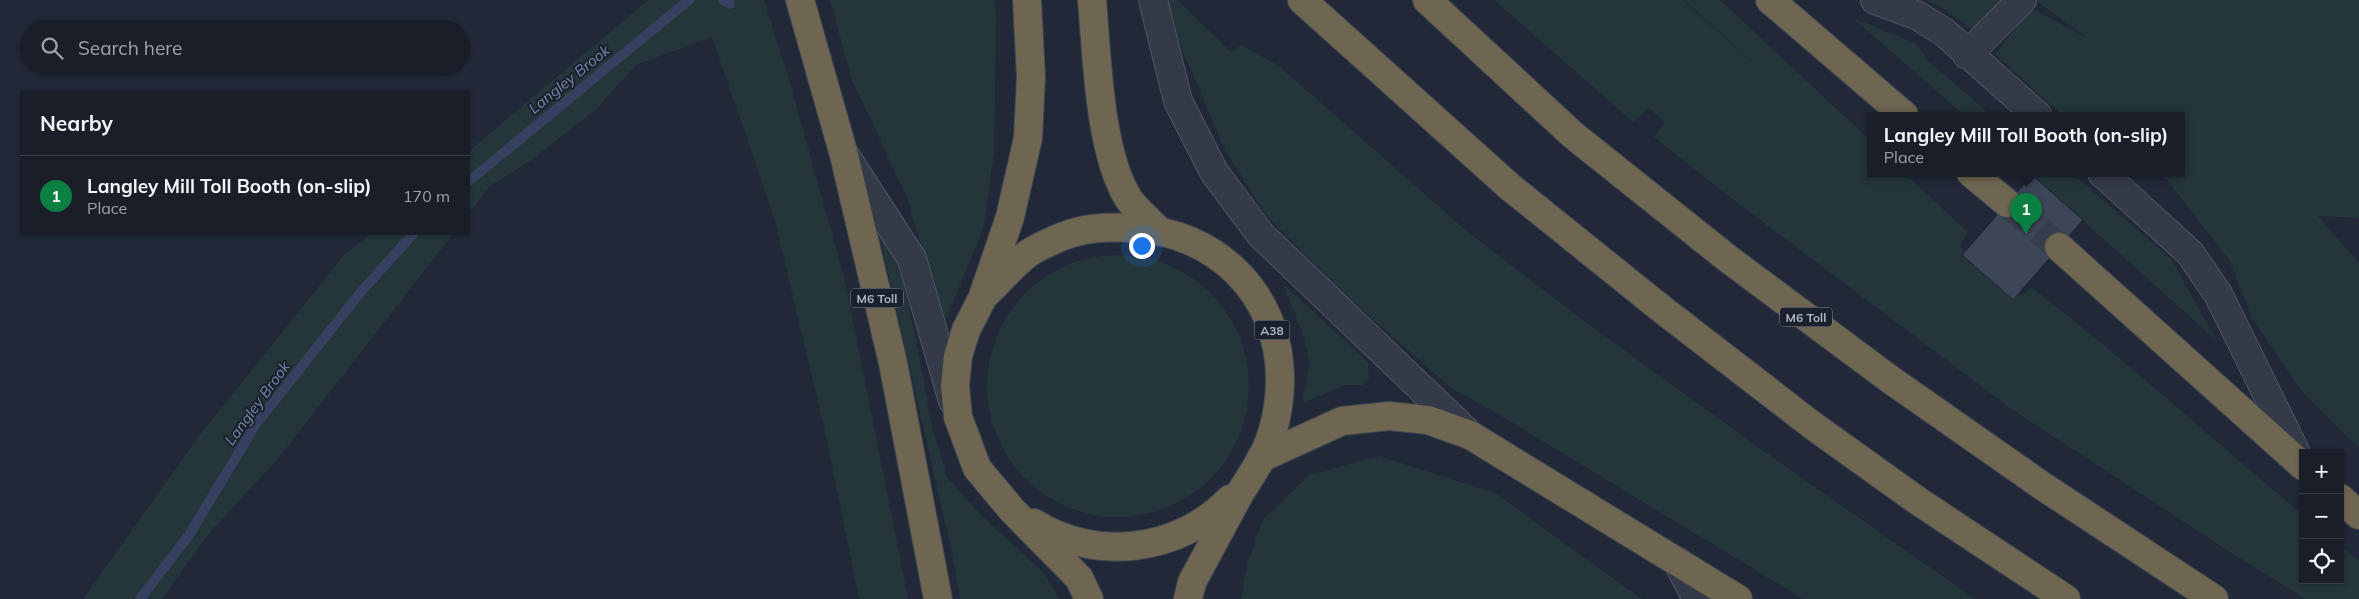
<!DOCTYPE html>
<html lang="en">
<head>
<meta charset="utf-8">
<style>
	body { margin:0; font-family:Mulish,sans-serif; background:#222731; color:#f1f3f6 }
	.controls { position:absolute; right:15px; bottom:15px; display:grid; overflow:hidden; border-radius:0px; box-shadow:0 1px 4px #0004 }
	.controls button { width:45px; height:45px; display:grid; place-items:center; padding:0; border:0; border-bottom:1px solid #373c46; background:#191e29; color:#f1f3f6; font:25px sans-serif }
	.you { position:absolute; left:1141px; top:245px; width:18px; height:18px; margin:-12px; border:4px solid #fff; border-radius:50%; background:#1a73e8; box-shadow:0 0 0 8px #1a73e833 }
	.badge { display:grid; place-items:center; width:32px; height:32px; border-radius:50%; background:#0b8043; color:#fff; font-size:16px; font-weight:700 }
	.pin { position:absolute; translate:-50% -41px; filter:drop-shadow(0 1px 2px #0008) }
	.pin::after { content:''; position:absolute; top:26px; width:18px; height:15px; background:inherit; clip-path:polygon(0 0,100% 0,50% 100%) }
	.popup { position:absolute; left:1867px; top:112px; width:318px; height:65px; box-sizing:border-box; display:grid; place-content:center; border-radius:0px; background:#191e29; filter:drop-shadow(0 1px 4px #0005); font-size:16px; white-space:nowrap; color:#9fa2a8 }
	.popup b { font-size:19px; color:#f1f3f6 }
	.popup::after { content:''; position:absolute; left:50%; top:100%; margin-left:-10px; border:10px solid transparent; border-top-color:#191e29 }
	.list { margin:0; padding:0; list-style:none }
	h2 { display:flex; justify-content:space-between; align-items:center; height:65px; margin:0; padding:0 20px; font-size:21px }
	h2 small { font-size:16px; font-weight:400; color:#9fa2a8 }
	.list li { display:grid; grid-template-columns:32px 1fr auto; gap:15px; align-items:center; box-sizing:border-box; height:80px; padding:0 20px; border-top:1px solid #373c46 }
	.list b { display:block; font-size:19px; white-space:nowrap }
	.list p { margin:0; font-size:16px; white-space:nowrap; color:#9fa2a8 }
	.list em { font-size:16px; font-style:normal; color:#9fa2a8 }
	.icon { flex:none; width:28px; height:28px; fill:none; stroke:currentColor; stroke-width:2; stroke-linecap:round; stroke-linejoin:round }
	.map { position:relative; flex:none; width:2359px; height:599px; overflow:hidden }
	.search { position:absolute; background:#191e29; box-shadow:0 1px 4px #0004; left:20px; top:20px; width:450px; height:55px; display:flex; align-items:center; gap:12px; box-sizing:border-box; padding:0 18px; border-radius:28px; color:#9fa2a8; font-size:19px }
	.panel { position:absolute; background:#191e29; box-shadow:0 1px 4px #0004; left:20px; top:90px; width:450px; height:145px; border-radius:0px }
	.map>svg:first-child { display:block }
</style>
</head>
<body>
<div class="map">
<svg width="2359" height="599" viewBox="0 0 2359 599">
	<rect width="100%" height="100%" fill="#212837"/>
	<g fill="#24363a">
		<polygon points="648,0 764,0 788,76 844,277 908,599 859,599 824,427 774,217 712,37 636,65 596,109 533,159 490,186 469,213 469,151"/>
		<polygon points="830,0 994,0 996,16 994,152 983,229 944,323 907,197 852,80"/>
		<polygon points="1166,0 1177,0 1231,52 1242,45 1279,66 1469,233 1595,329 1762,450 1975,599 1803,599 1493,411 1452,389 1343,293 1267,216 1226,152 1181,47"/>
		<path d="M1494,0h189l155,140 -154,-140h36l151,141v32h33l63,58 -7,16 62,49 9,-9c94,72 181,152 272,228v65h37v-34l19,14v39h-53l-70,-43 -226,-148 -279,-210 -77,-61 11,-15 -16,-14 -16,14z"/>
		<polygon points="1925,0 2007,0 1975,31 1939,6"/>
		<polygon points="2035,0 2359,0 2359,218 2318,216 2359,263 2359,448 2301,390 2252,318 2229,260 2163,175 2159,173 2181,173 2181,115 2062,115 1995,54 2031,8 2089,39"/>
		<polygon points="1853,18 1917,44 1928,61 1991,115 1964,115"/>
		<polygon points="2030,173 2072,173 2171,259 2217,341"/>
		<polygon points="879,233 901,271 919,354 931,422 947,477 982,516 1044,573 1059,599 960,599 952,553"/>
		<polygon points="370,234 453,234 277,460 211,531 162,599 83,599 198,437 344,255"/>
		<circle cx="1118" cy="386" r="131"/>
		<polygon points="1283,284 1368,362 1369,378 1363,385 1344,385 1302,404 1310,363 1303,334"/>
		<polygon points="1379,456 1495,493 1642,599 1241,599 1247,565 1262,521 1309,475"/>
	</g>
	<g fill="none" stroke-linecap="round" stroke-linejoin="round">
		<g stroke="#35415e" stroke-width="10">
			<polyline points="723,0 730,4"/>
			<polyline points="469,181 689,0"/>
			<polyline points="140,599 189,535 256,424 360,293 413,234"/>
		</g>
	</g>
	<polygon fill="#3d4658" stroke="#1c212f" points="2032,175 2083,220 2013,300 1962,255"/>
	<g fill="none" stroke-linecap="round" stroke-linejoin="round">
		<polyline stroke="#363d4c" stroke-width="28" stroke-dasharray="28 14" stroke-linecap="butt" points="2007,203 2059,247"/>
		<g stroke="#4f5563" stroke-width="30">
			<g id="minor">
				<polyline points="1153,0 1178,101 1214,172 1261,235 1470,435"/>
				<polyline points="1875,0 1918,16 1944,32 2037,115"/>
				<polyline points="1967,55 2022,0"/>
				<polyline points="846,157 912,259 953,401"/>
				<polyline points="2102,173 2190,253 2218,294 2302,465"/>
				<polyline points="1677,561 1697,599"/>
			</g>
		</g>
		<g stroke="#3f4553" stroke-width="30">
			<g id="highway">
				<polyline points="800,0 844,155 893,363 938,599"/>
				<polyline points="1027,0 1031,77 1028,138 1010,217 982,299 966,330 958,356 955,385 958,417 977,468 1012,510 1079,578 1089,599"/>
				<path d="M1092,0c5,57 7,150 36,198 7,11 20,21 29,31"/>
				<polyline points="1302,0 1510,187 1663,310 1812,425 1918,501 2066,599"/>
				<polyline points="1427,0 1573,135 1727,258 1891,380 2041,485 2214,599"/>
				<polyline points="1770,0 1904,115"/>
				<polyline points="1971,173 2007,203"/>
				<polyline points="2059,247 2303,466"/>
				<path d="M987,293c13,-12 24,-26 38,-37 9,-8 39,-21 51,-24 18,-5 38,-5 57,-4 83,4 147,66 147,151 0,27 -6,57 -19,80 -7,13 -15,24 -22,36 -16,29 -31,58 -47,87l-4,17"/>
				<polyline points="1261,458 1342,421 1389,416 1428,420 1470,435 1738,599"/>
				<polyline points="2340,498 2359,515"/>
				<path d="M1034,523c62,39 145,29 196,-24"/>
			</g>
		</g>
		<use href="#minor" stroke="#343a48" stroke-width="28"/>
		<use href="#highway" stroke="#6e6651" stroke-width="28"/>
	</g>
	<g text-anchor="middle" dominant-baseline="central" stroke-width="4" stroke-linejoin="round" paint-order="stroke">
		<g fill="#1a202c" stroke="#828897" stroke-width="1">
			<rect x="851" y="288.5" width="52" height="19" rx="4"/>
			<rect x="1780" y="307.5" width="52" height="19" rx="4"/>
			<rect x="1254.5" y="320.5" width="35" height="19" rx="4"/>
		</g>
		<g font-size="12" font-weight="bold" fill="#afb5c5">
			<text x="877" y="298">M6 Toll</text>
			<text x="1806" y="317">M6 Toll</text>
			<text x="1272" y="330">A38</text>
		</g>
		<g font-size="15" font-style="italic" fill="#7788ac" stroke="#1a202c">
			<text transform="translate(569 79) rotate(-39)">Langley Brook</text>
			<text transform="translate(257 403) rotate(-54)">Langley Brook</text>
		</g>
	</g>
</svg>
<div class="controls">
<button>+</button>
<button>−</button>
<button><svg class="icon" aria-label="locate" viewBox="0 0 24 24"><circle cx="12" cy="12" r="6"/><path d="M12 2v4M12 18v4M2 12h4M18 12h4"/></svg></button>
</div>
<div class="you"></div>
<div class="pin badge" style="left:2026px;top:234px">1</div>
<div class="popup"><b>Langley Mill Toll Booth (on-slip)</b>Place</div>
<div class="search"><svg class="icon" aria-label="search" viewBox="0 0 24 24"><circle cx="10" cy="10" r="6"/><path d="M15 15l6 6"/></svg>Search here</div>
<section class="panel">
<h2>Nearby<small></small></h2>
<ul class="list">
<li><span class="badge">1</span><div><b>Langley Mill Toll Booth (on-slip)</b><p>Place</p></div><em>170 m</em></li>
</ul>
</section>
</div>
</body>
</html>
